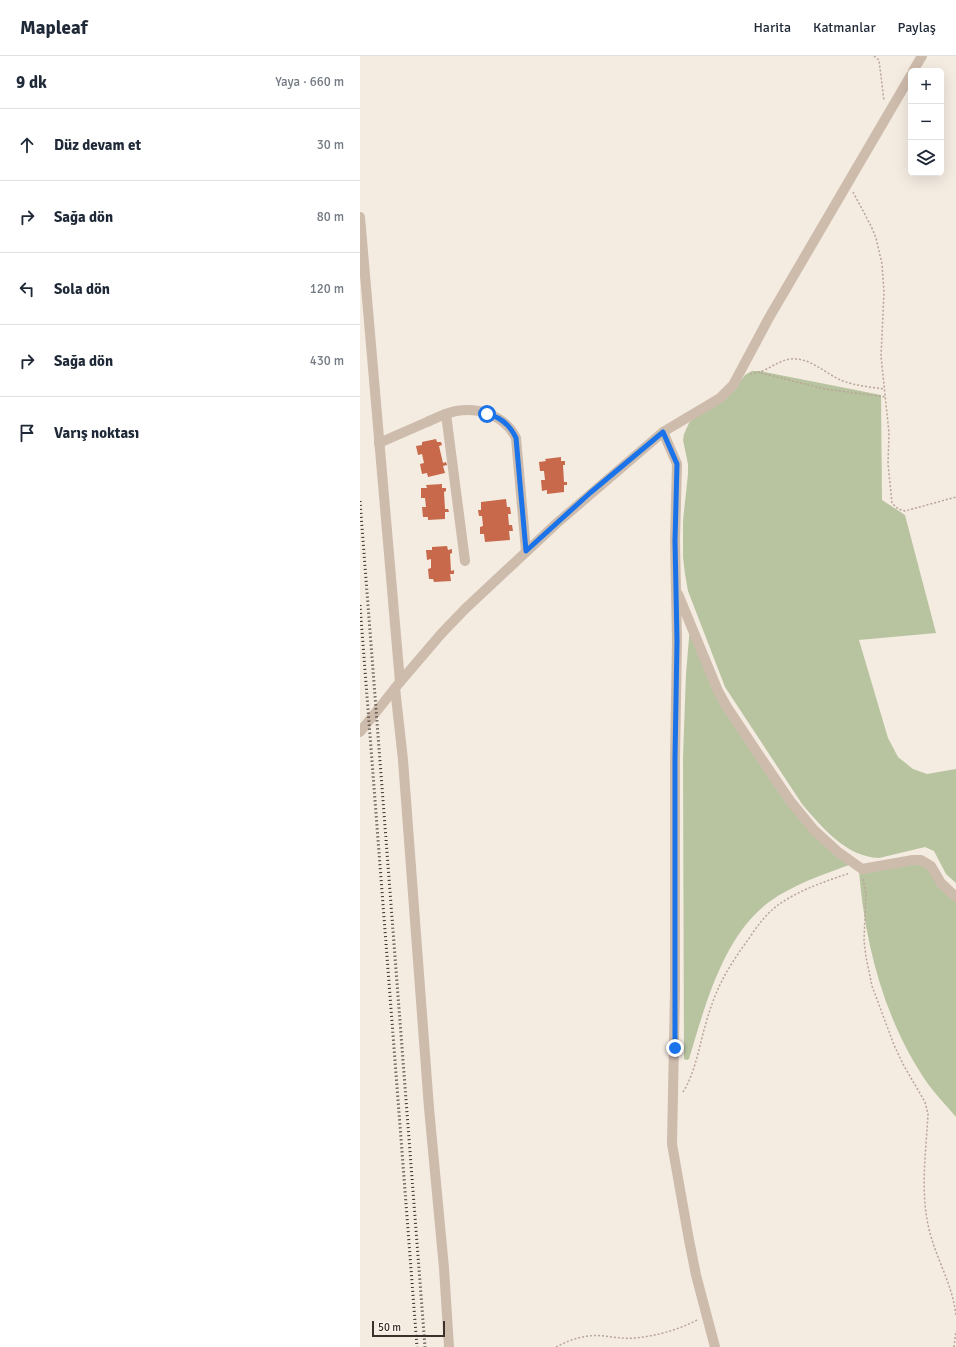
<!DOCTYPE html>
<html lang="tr">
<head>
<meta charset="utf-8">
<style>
	body { margin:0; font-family:Signika,sans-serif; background:#f6f6f7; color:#1f2937 }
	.controls { position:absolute; right:12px; top:12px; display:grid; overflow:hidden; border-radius:6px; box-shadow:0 4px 16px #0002 }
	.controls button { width:36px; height:36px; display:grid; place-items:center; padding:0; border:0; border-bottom:1px solid #e0e1e3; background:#fff; color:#1f2937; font:20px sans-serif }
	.scale { position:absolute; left:12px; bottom:10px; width:73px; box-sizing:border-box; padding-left:4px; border:2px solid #3b302b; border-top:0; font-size:11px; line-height:14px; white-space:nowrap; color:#3b302b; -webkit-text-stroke:3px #fbf5ee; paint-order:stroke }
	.stop { position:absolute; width:12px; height:12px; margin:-9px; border:3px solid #1a73e8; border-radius:50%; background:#fff }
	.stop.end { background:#1a73e8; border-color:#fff; box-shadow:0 1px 4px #0008 }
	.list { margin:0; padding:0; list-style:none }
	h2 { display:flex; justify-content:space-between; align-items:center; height:52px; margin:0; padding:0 16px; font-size:17px }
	h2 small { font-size:13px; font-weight:400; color:#747a83 }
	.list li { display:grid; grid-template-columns:26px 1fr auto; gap:12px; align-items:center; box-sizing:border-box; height:72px; padding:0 16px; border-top:1px solid #e0e1e3 }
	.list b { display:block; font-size:15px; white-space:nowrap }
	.list em { font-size:13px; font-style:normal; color:#747a83 }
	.icon { flex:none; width:22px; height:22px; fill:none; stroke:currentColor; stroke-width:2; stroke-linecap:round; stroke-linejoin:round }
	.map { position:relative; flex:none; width:596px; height:1291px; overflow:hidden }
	header { display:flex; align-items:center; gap:24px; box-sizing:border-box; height:56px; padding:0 20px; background:#fff; border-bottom:1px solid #e0e1e3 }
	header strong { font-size:19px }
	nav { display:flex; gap:22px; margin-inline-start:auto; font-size:14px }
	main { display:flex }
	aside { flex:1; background:#fff }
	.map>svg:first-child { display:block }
</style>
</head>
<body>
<header>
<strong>Mapleaf</strong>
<nav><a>Harita</a><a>Katmanlar</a><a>Paylaş</a></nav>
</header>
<main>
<aside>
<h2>9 dk<small>Yaya · 660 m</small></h2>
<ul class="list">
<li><svg class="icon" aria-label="ahead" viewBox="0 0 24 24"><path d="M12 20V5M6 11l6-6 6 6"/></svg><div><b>Düz devam et</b></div><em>30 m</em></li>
<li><svg class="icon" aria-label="right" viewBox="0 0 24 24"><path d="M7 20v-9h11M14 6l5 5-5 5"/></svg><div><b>Sağa dön</b></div><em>80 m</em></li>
<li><svg class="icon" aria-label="left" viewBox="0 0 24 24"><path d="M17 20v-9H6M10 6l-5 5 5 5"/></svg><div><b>Sola dön</b></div><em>120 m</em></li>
<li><svg class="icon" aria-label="right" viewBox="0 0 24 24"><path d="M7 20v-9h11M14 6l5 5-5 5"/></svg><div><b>Sağa dön</b></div><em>430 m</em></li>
<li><svg class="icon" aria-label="arrive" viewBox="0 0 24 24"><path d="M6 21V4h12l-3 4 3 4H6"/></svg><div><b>Varış noktası</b></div></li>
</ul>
</aside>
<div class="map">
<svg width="596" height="1291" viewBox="0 0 596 1291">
	<rect width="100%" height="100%" fill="#f4ebe1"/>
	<g fill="#b8c4a0">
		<path d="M392,315h8l121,24 1,105 23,15 31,118 -77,7 29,98 10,19 15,12 14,5 29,-5v114l-10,-9 -12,-23 -9,-4 -46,11c-33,-1 -57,-31 -77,-54l-77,-117 -37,-96 -3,-17 -2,-17v-36l5,-47v-10l-5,-24 1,-6 5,-11 4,-5 40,-27 12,-16z"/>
		<path d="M330,570l28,65 75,115 59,58c-28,10 -58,20 -83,38 -46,34 -64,104 -80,157l-2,1 -3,-1 -1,-302 3,-83z"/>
		<path d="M563,807l33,37v217c-9,-11 -19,-21 -28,-33 -43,-62 -63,-138 -69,-213z"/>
	</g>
	<g fill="#c8694b">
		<polygon points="76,383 77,386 81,386 82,389 79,390 83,407 86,406 87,409 83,410 85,417 68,421 67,417 62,418 60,408 64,407 62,398 58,399 56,390 62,389 62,386"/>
		<polygon points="201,401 201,405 205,405 205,409 203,409 204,426 207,426 207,429 204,429 204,436 187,438 187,434 182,435 181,424 185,424 184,415 180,415 179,406 186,405 185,403"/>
		<polygon points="82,428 82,432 86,432 86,435 84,436 85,453 88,453 89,456 85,456 85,463 68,464 68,461 63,461 62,451 66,451 65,442 61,442 61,432 67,432 66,429"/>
		<polygon points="146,443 147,451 150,451 151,458 148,458 149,469 152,469 153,475 149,475 150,484 125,486 124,478 120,478 120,471 123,470 122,460 119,460 118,454 121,454 121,446"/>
		<polygon points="87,490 88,494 92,493 92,497 90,498 91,515 94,514 94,518 90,518 91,525 74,526 73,523 69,523 68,513 71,512 71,503 67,504 66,494 72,494 72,491"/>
	</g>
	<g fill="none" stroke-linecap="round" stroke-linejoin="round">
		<g stroke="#b9a596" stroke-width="1.5" stroke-dasharray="2 2" stroke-linecap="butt">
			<polyline points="514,0 519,4 524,45"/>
			<polyline points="493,136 511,170 516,182 522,208 524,236 521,300 529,377 528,408 532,447 538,453 545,455 596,441"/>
			<polyline points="401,317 465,333 526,341"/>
			<path d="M390,318c16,-1 26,-13 40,-15 21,-2 35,15 53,22 13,5 28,6 42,8"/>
			<path d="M503,823l3,15 -2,46 2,17 6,29 22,59 10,21 21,36 3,12c-2,38 -8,78 1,115 7,30 24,56 27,87"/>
			<path d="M323,1036c13,-21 16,-46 23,-69 10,-36 22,-56 44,-86 8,-12 16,-23 28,-32 21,-15 48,-24 72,-32"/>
			<path d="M196,1291c15,-8 31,-13 48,-11 10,1 20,3 31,2 21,-2 43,-8 62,-18"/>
			<polyline points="594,1291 596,1275"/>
		</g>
		<g stroke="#cdbbac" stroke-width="10">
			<polyline points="553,15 562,0"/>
			<polyline points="0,161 40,626"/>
			<polyline points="86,358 105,505"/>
			<polyline points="303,376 317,408 315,485 317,585 315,703 315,935 312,1088 329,1184 336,1219 355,1291"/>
			<path d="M19,387c16,-7 32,-14 48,-21 9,-4 19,-9 29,-11 24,-4 49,5 60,27l10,113"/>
			<polyline points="318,538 358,635 367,651 399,699 431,746 454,774 477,795 502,813 553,804 561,804 571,810 581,827 596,841"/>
			<polyline points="35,632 43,704 69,1052 84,1212 89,1291"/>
			<polyline points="0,676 40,626 81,578 105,553 197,467 303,376 360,342 373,329 410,260 551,19"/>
		</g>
		<g stroke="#3b302b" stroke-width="3" stroke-dasharray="1 3" stroke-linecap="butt">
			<polyline points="0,445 65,1291"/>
			<polyline points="0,549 57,1291"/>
		</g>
	</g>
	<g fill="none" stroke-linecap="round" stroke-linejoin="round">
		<path stroke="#1a73e8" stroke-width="5" d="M127,358c14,3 23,11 29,24l10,113 64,-58 73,-61 14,32 -2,77 2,100 -2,117v290"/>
	</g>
</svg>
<div class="controls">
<button>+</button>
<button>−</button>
<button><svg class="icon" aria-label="layers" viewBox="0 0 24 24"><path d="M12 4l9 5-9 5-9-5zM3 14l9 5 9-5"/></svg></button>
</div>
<div class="scale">50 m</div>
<div class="stop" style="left:127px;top:358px"></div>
<div class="stop end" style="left:315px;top:992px"></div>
</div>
</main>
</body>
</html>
